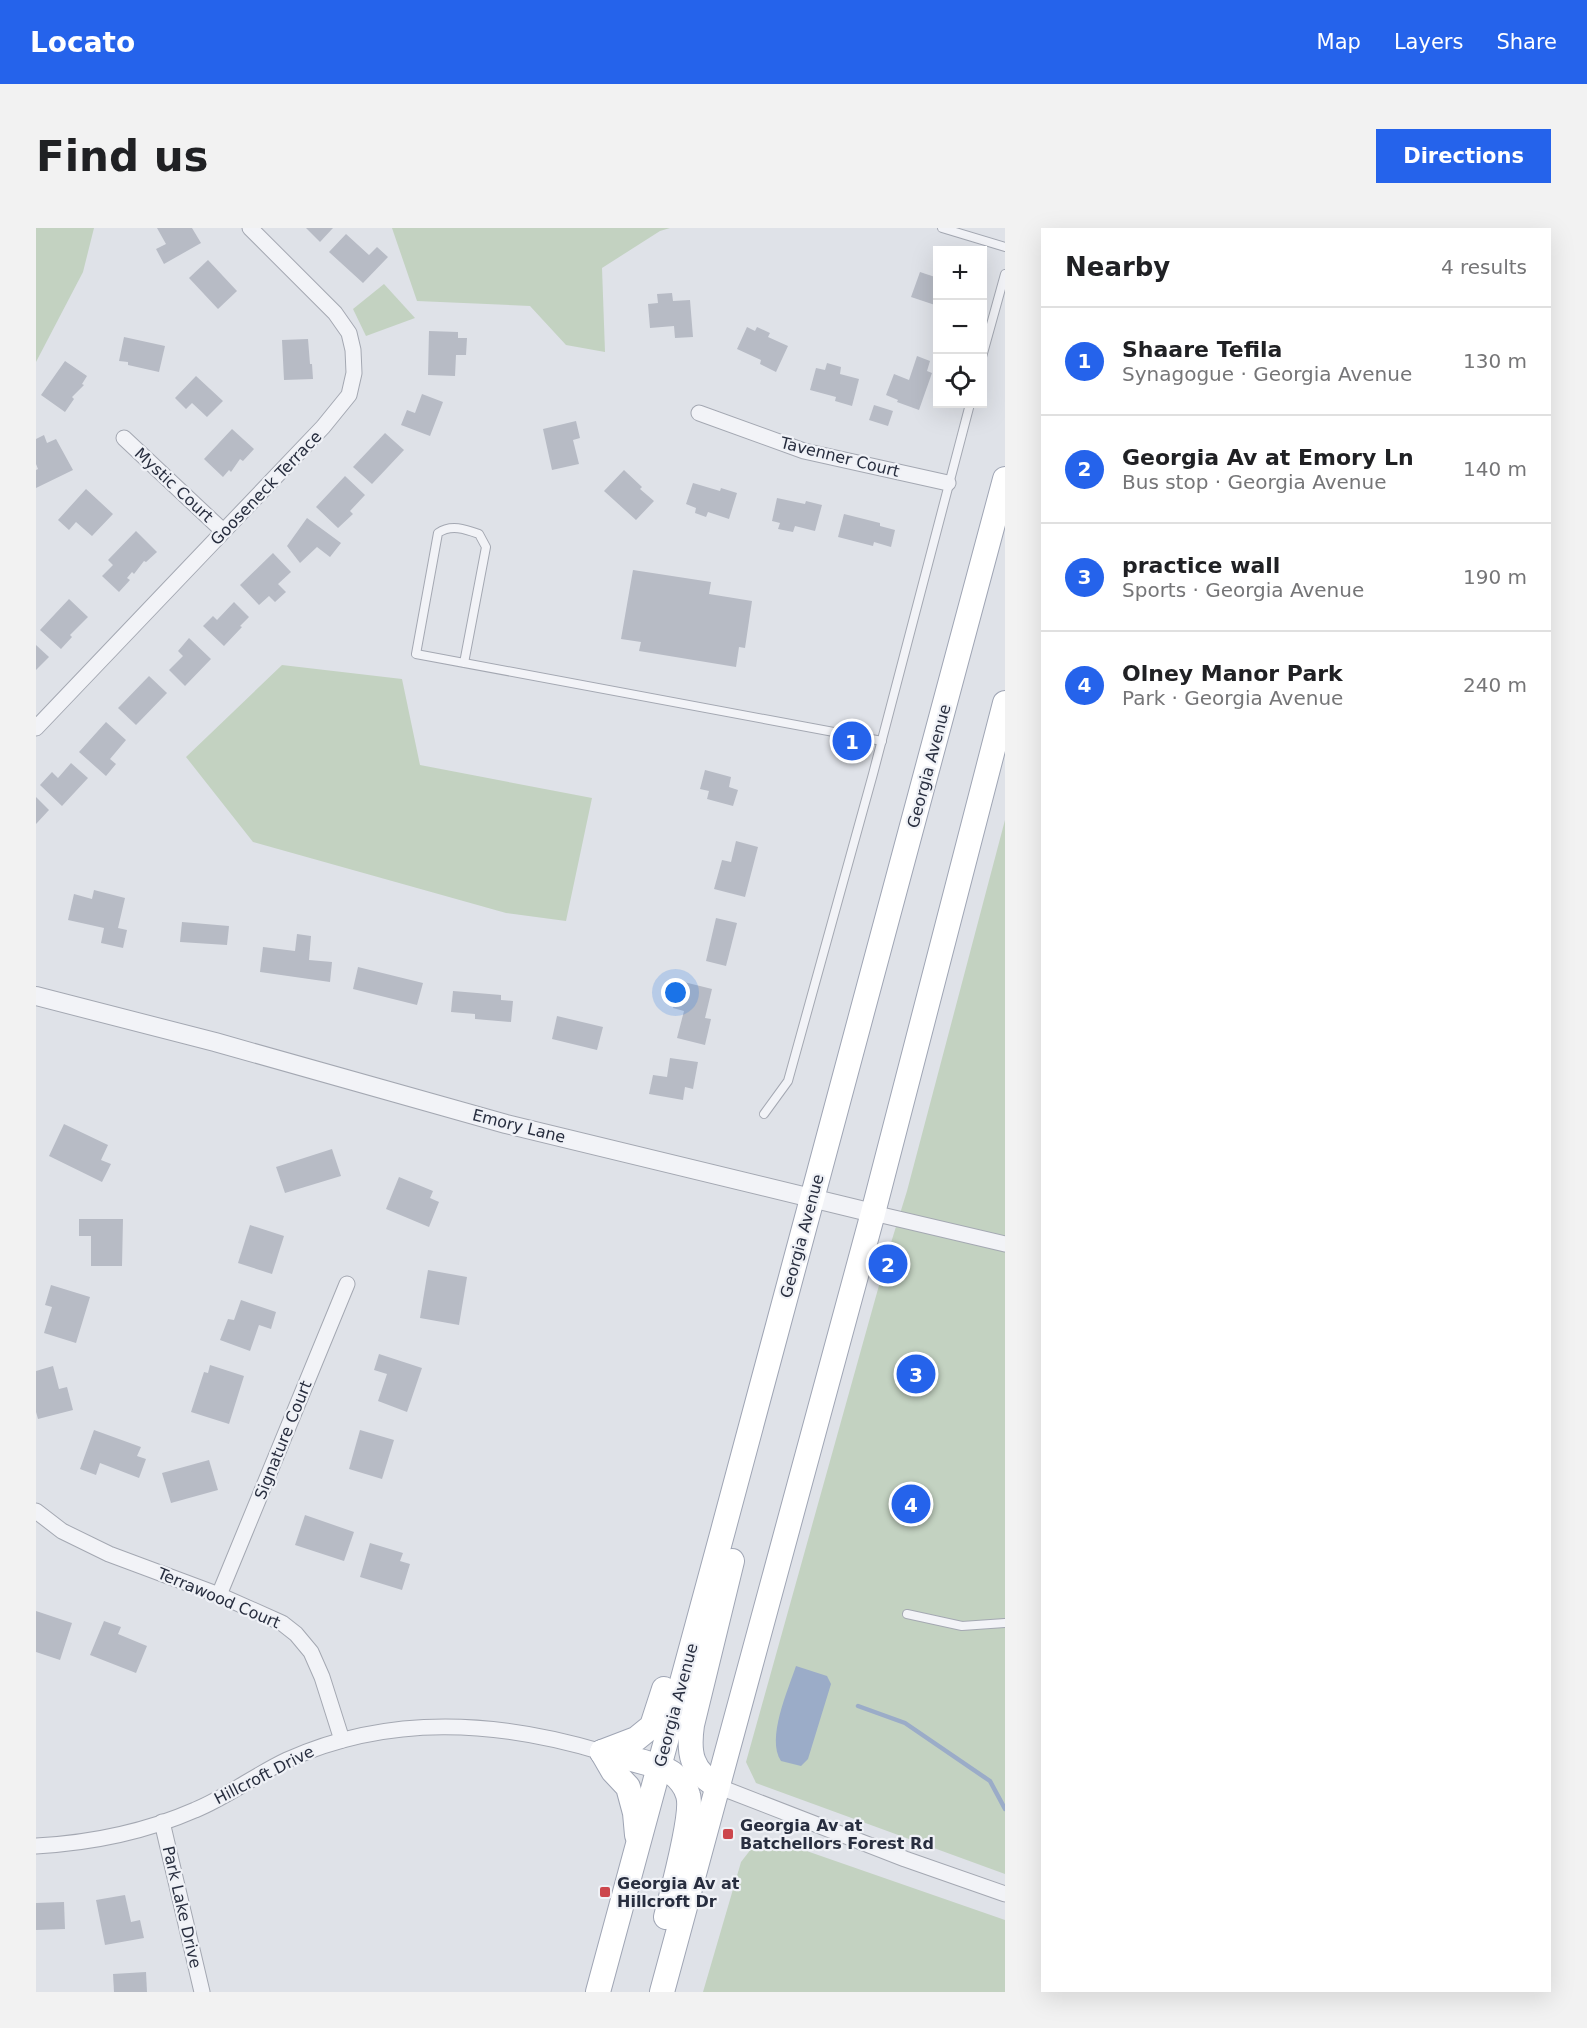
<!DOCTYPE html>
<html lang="en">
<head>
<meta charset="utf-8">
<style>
	body { margin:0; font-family:"DejaVu Sans",sans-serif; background:#f2f2f2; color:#202124 }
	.controls { position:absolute; right:18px; top:18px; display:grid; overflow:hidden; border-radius:0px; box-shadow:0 6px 24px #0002 }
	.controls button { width:54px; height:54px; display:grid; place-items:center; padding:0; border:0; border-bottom:2px solid #e0e0e0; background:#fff; color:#202124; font:30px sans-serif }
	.you { position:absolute; left:640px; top:765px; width:21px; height:21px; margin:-15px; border:4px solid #fff; border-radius:50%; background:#1a73e8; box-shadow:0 0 0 9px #1a73e833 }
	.badge { display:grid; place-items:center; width:39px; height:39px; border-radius:50%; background:#2563eb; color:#fff; font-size:20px; font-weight:700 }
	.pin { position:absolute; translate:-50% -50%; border:3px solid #fff; box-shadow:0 2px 6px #0006 }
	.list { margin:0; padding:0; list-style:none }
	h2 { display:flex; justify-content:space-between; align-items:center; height:78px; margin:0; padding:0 24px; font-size:26px }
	h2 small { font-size:20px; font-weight:400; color:#757577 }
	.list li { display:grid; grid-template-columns:39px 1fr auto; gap:18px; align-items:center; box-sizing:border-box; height:108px; padding:0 24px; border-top:2px solid #e0e0e0 }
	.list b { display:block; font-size:22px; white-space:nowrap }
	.list p { margin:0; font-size:20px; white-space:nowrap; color:#757577 }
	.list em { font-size:20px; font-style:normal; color:#757577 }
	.icon { flex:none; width:33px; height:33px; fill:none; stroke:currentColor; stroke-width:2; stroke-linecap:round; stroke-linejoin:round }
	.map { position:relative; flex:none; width:969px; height:1764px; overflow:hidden; border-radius:0px }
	header { display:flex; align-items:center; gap:36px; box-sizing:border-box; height:84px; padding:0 30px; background:#2563eb; color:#fff }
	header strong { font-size:28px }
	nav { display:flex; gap:33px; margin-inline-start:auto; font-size:21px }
	.intro { display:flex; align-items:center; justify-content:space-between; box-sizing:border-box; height:144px; padding:0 36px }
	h1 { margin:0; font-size:42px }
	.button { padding:15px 27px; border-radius:0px; background:#2563eb; color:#fff; font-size:21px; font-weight:700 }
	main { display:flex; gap:36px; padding:0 36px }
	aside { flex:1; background:#fff; border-radius:0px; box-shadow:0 6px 24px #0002 }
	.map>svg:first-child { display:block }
</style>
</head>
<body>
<header>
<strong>Locato</strong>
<nav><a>Map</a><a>Layers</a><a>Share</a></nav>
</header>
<div class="intro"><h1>Find us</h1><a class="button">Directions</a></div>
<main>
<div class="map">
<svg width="969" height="1764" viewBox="0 0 969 1764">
	<rect width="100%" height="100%" fill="#dfe2e8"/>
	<g fill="#c3d2c1">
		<polygon points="0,0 58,0 47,44 0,134"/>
		<polygon points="356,0 634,0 624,3 566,40 569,124 530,117 494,78 381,73"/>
		<polygon points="348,56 379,90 330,108 317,81"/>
		<polygon points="246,437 366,451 384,537 556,570 530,693 470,685 217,614 150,529"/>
		<polygon points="969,592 969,1646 720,1555 710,1534 854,1018 871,963"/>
		<polygon points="722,1612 739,1612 969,1692 969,1764 667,1764 705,1634"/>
	</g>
	<path fill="#9bacc8" d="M760,1438l31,10 4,8 -23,75 -7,7 -20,-5c-15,-22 7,-71 15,-95z"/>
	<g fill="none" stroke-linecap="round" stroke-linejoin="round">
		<polyline stroke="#9bacc8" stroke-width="4.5" points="822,1478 869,1495 954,1553 969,1581"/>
	</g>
	<g fill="#b7bbc5">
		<polygon points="121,0 156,0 165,15 128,36 120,21 130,16"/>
		<polygon points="270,0 297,0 284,14"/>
		<polygon points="310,6 333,27 341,19 352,29 327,55 293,24"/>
		<polygon points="172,32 201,63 182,81 153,50"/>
		<polygon points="884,44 902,50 902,78 875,69"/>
		<polygon points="636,65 637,73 654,72 657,109 639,110 638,98 614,100 612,76 622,75 621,66"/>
		<polygon points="711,99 719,103 721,99 734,105 732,109 752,118 740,144 724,136 725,132 701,121"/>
		<polygon points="393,103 422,104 422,110 431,110 430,127 420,127 419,148 392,147"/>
		<polygon points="88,109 129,118 123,144 92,137 92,134 83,133"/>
		<polygon points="272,111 274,136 276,136 277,151 248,152 246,112"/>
		<polygon points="881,128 894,133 891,143 896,145 883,182 861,174 862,172 850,167 858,146 873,152"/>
		<polygon points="29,133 51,148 46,156 48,157 36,169 38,171 29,184 5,167"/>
		<polygon points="791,135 805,139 804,146 823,151 816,178 799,173 800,169 774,162 780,140 789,142"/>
		<polygon points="160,148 187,173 171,189 156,175 150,181 139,170"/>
		<polygon points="386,166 407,174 394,208 365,197 371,182 379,185"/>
		<polygon points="838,177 857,183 852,198 833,192"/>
		<polygon points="540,193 544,210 537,212 543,236 516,242 507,201"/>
		<polygon points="196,201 218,221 207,233 204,231 195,244 193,242 187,249 168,231"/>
		<polygon points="349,205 368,222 336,256 317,239"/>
		<polygon points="8,207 11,215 20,211 37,242 0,260 0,242 2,241 0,236 0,211"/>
		<polygon points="588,242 606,259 604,261 618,273 600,292 568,263"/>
		<polygon points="309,248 329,267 314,283 317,286 302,300 280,279"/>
		<polygon points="657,255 684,263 685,260 701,265 693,291 672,284 670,289 659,285 660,280 650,276"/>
		<polygon points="50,261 77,286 56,308 40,294 33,302 22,292"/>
		<polygon points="741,270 769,276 770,273 786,277 779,303 759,298 757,304 742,301 744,295 736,293"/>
		<polygon points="808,286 844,295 844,298 859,302 855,319 838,314 837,318 802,309"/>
		<polygon points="271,290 305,315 294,329 281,319 264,335 251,318"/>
		<polygon points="100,303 121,324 110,334 108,333 98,346 96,344 91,350 94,352 83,364 66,348 77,337 72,332"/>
		<polygon points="237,325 255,344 242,356 250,364 239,374 233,368 223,377 204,357"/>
		<polygon points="597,342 675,354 673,366 716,373 709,420 703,419 700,439 603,423 605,414 585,411"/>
		<polygon points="33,371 52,389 34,407 36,409 25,421 4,402"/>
		<polygon points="198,374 213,389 204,398 206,399 188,418 167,398 177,388 181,392"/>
		<polygon points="153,410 175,431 149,458 133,442 147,428 142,423"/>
		<polygon points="0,417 13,429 0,442"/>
		<polygon points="113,448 131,465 100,497 82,480"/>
		<polygon points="70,494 90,512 74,531 80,536 70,548 43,524"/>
		<polygon points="35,535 52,550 26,578 4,557 16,544 22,550"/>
		<polygon points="669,542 695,549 693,559 702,562 697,578 671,571 673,563 664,561"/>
		<polygon points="0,569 13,582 0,596"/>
		<polygon points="700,613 722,619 709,669 678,661 686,632 695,634"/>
		<polygon points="58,662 89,670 82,700 91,702 87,720 65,715 68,700 32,692 38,666 56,671"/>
		<polygon points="680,690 701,695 690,738 670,733"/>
		<polygon points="146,694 193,698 191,717 144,714"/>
		<polygon points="261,706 275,708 273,732 296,734 294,754 224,744 227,719 259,723"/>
		<polygon points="322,739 387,755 381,777 317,761"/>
		<polygon points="644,753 676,761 669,790 675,791 669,817 641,810 648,783 637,780"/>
		<polygon points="417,763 465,767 465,772 477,773 475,794 439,791 439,786 415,784"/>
		<polygon points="521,788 567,799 561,822 516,811"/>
		<polygon points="634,830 662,834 657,861 649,859 647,872 613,866 617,847 631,849"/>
		<polygon points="28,896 72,917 65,932 75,936 66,954 13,928"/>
		<polygon points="296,921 305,948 249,965 240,939"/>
		<polygon points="363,949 397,963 394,970 403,974 393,999 350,981"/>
		<polygon points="43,991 87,991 86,1038 55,1038 55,1008 43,1008"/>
		<polygon points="214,997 248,1008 236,1046 202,1035"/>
		<polygon points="392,1042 431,1049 423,1097 384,1090"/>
		<polygon points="15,1057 54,1069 40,1115 8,1105 16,1079 9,1077"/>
		<polygon points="205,1072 240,1084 235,1101 223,1097 214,1123 184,1112 192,1091 198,1092"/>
		<polygon points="343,1126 386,1140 371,1184 342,1173 351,1146 338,1142"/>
		<polygon points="174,1137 208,1148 193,1196 155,1184 168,1144 172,1145"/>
		<polygon points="17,1138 23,1161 31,1159 37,1182 2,1191 0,1184 0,1143"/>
		<polygon points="58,1202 105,1219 101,1228 110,1231 103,1250 64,1235 60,1247 44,1241"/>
		<polygon points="324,1202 358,1212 346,1251 313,1241"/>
		<polygon points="173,1232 182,1262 135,1275 126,1245"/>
		<polygon points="269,1287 318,1304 308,1333 259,1317"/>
		<polygon points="334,1315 367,1325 364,1333 374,1336 366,1362 324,1349"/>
		<polygon points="0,1383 36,1395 24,1432 0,1424"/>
		<polygon points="68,1393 85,1399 82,1406 111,1418 100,1445 54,1427"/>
		<polygon points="89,1667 95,1694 104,1692 108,1710 69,1717 60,1672"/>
		<polygon points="28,1674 29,1701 0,1702 0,1675"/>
		<polygon points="110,1744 111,1764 78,1764 77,1746"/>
	</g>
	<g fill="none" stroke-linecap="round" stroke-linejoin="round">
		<g stroke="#a4a8b2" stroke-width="10">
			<g id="service">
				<polyline points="906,0 969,19"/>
				<polyline points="946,129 969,46"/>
				<path d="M428,435l22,-116 -7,-13c-14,-5 -28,-10 -41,-1l-22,121 466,87"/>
				<polyline points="728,886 752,853 837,546 934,176"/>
				<polyline points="871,1386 926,1398 969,1395"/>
			</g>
		</g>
		<g stroke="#a4a8b2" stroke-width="17">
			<g id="minor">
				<polyline points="663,185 768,223 912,255"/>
				<polyline points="88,210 187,303"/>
				<polyline points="0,500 287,199 313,167 318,145 317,122 313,105 299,85 214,0"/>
				<polyline points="837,985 969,1016"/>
				<polyline points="0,1283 26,1303 73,1326 183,1367 246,1395 260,1406 275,1424 286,1449 306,1512"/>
				<polyline points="183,1367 311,1056"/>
				<polyline points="681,1558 869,1631 969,1666"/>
				<polyline points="126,1594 166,1764"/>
				<path d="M0,1618c54,-3 109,-14 159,-36 32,-13 60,-35 92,-50 102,-46 209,-40 315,-8"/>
			</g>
		</g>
		<g stroke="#a4a8b2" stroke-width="20">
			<polyline id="tertiary" points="0,768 179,814 470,896 837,985"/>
		</g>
		<g stroke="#9fa5b4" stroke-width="26">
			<g id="primary">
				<path d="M566,1524c18,5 55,11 70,21 7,5 14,14 16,22 6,19 -16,97 -22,122"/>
				<polyline points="566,1524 600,1511 616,1498 628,1461"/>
				<polyline points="566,1524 577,1543 592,1559 599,1585 601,1607"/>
				<path d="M681,1558c-26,-15 -29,-33 -25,-61l40,-164"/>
				<polyline points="562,1764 688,1299 969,251"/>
				<polyline points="626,1764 837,985 969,475"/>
			</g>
		</g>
		<use href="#service" stroke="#f2f3f7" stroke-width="8"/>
		<use href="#minor" stroke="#f2f3f7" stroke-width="15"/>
		<use href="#tertiary" stroke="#f2f3f7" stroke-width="18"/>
		<use href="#primary" stroke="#fff" stroke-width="24"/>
	</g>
	<g fill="#cc464c" stroke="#eff1f6" stroke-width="2">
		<rect x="686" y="1600" width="12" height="12" rx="3"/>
		<rect x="563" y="1658" width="12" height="12" rx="3"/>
	</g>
	<g text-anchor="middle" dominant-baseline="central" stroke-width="4.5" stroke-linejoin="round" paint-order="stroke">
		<g font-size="16" fill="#282e3f" stroke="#eff1f6">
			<text transform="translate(804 229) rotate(14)">Tavenner Court</text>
			<text transform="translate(138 257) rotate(43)">Mystic Court</text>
			<text transform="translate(230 260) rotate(-46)">Gooseneck Terrace</text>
			<text transform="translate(893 538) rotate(-75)">Georgia Avenue</text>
			<text transform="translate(483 898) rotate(14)">Emory Lane</text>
			<text transform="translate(766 1008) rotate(-75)">Georgia Avenue</text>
			<text transform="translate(247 1212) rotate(-68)">Signature Court</text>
			<text transform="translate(183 1370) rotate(23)">Terrawood Court</text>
			<text transform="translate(640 1477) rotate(-75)">Georgia Avenue</text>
			<text transform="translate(228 1547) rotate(-27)">Hillcroft Drive</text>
			<text transform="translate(146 1679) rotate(77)">Park Lake Drive</text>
		</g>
		<g font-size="16" font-weight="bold" fill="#282e3f" stroke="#eff1f6" text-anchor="start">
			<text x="704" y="1597">Georgia Av at<tspan x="704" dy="18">Batchellors Forest Rd</tspan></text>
			<text x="581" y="1655">Georgia Av at<tspan x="581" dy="18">Hillcroft Dr</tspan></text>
		</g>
	</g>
</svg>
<div class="controls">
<button>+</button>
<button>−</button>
<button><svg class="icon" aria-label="locate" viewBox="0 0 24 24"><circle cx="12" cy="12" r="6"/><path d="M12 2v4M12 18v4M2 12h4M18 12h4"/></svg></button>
</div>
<div class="you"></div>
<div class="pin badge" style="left:816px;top:513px">1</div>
<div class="pin badge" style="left:852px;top:1036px">2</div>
<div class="pin badge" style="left:880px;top:1146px">3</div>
<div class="pin badge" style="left:875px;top:1276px">4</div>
</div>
<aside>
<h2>Nearby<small>4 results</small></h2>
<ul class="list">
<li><span class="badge">1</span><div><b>Shaare Tefila</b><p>Synagogue · Georgia Avenue</p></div><em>130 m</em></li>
<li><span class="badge">2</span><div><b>Georgia Av at Emory Ln</b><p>Bus stop · Georgia Avenue</p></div><em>140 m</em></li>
<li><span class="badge">3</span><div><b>practice wall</b><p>Sports · Georgia Avenue</p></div><em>190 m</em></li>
<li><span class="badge">4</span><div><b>Olney Manor Park</b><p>Park · Georgia Avenue</p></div><em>240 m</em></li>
</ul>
</aside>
</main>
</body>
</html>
